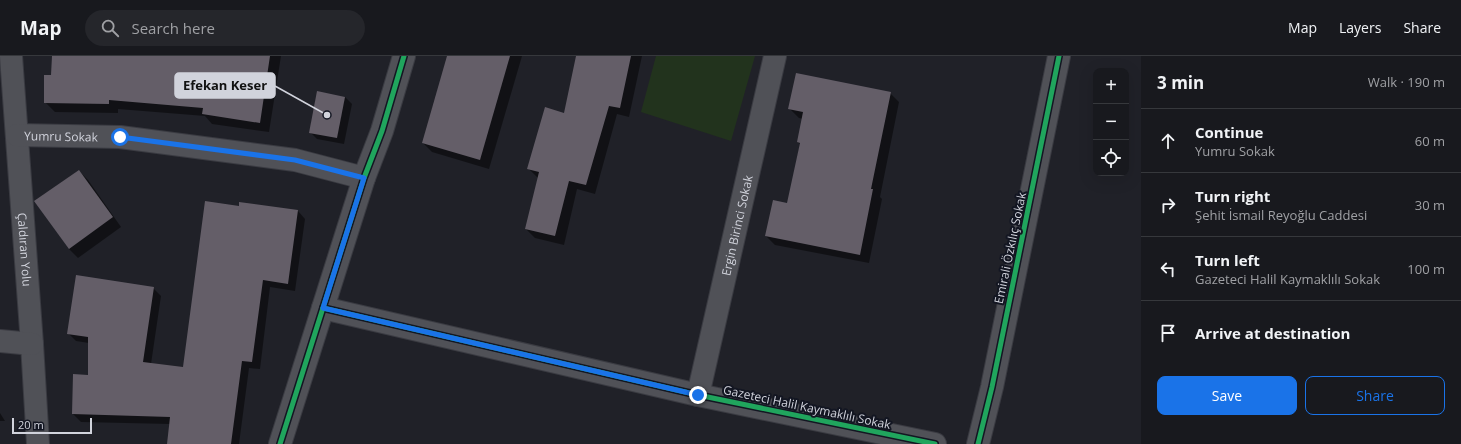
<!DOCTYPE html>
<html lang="en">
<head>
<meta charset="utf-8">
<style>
	body { margin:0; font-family:"Open Sans",sans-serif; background:#25262b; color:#f1f3f6 }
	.controls { position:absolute; right:12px; top:12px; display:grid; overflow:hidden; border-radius:8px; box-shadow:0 4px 16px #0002 }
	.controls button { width:36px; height:36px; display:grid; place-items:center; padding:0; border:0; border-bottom:1px solid #36383c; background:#18191e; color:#f1f3f6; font:20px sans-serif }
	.scale { position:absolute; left:12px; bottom:10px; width:80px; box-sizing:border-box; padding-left:4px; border:2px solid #d1d3dc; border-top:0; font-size:11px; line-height:14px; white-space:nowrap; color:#d1d3dc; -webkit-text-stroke:3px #131622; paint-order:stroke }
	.stop { position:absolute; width:12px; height:12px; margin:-9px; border:3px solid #1a73e8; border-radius:50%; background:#fff }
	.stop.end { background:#1a73e8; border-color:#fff; box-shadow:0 1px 4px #0008 }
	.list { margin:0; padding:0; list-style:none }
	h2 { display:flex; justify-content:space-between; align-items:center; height:52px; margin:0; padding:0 16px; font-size:17px }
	h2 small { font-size:13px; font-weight:400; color:#9fa0a4 }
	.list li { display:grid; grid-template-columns:26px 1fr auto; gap:12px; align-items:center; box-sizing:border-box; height:64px; padding:0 16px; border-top:1px solid #36383c }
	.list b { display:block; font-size:15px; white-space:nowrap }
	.list p { margin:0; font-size:13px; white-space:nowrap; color:#9fa0a4 }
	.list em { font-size:13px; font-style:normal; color:#9fa0a4 }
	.actions { display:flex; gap:8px; padding:12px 16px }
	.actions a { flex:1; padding:9px 0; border:1px solid #1a73e8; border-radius:8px; text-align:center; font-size:14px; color:#1a73e8 }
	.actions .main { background:#1a73e8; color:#fff }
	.icon { flex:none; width:22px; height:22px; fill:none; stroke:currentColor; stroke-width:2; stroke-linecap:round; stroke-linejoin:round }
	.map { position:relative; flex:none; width:1141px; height:388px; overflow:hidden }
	header { display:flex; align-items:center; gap:24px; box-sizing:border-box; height:56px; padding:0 20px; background:#18191e; border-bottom:1px solid #36383c }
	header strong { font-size:19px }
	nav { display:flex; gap:22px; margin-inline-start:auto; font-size:14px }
	.search { width:280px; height:36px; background:#25262b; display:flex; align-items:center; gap:10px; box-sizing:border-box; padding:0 14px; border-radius:22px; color:#9fa0a4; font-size:15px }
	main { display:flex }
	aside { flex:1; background:#18191e }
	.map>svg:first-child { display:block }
</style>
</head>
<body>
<header>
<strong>Map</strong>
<div class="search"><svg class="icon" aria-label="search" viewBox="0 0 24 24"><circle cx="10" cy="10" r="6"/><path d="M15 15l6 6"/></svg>Search here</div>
<nav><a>Map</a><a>Layers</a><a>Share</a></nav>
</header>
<main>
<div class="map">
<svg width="1141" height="388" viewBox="0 0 1141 388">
	<rect width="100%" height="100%" fill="#202128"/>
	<polygon fill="#22331d" points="656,0 755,0 731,85 641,56"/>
	<g fill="#0007">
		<polygon points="53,0 281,0 269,76 212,68 205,60 118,53 118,57 55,56 45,46 52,20"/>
		<polygon points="453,0 522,0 489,113 432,96 423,87"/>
		<polygon points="577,0 642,0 629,61 617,58 595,138 577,133 564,189 535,182 526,173 538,122 528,112 565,58"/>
		<polygon points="890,37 899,46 880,141 882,143 869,207 775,189 766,180 788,148 800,88 798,86 803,63 799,62 790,53"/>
		<polygon points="345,41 352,48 344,88 317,83 310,76"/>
		<polygon points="79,115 88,124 121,171 78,202 69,193"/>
		<polygon points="240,151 298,155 305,163 295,235 270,231 260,313 249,312 239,388 168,388 170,368 81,366 73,358 89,320 89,287 76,285 68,277 153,232 161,240 151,308 184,312"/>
		<polygon points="0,357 5,365 0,365"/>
	</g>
	<g fill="#645e68">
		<polygon points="52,0 270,0 260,67 202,58 203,52 109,44 109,48 44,47 44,19 51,19"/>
		<polygon points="447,0 510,0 480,104 422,87"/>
		<polygon points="576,0 631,0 620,52 609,50 586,129 569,125 555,180 525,173 539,116 527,113 545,51 564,57"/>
		<polygon points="796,17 891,36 871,133 873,133 860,199 765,180 773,144 787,147 800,87 797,86 803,56 788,53"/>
		<polygon points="317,35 345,41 337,82 309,77"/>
		<polygon points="79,114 113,161 69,193 34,145"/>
		<polygon points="205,145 239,150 239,146 298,154 288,228 263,224 252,306 242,305 231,388 167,388 170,361 72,358 73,318 88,319 88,281 67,278 76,219 154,231 143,306 183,311"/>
	</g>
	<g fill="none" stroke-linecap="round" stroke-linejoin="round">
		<g stroke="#3a3b42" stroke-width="24">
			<g id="minor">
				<path id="s1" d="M11,0l21,288 6,100"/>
				<path id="s2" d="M17,79l103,2 175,23 69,18"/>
				<polyline points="323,252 698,339 935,388"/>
				<polyline points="0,285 32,288"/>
				<path id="s3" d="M698,339l77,-339"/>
				<polyline points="280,388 364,122 382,75 404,0"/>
				<polyline points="978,388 992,331 1059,0"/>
			</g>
		</g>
		<use href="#minor" stroke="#505157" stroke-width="22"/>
		<g stroke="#131622" stroke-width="8">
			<g id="cycleway">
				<polyline points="323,252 698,339 935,388"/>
				<polyline points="280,388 364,122 382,75 404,0"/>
				<polyline points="978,388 992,331 1059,0"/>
			</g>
		</g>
		<use href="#cycleway" stroke="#20a55d" stroke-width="5"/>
	</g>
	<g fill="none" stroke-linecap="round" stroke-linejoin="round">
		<polyline stroke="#1a73e8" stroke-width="5" points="120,81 295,104 364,122 323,252 698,339"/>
	</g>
	<g text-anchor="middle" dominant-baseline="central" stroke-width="4" stroke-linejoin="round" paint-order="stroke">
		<g font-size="12" fill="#d1d3dc" stroke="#131622">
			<text stroke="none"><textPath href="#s2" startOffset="44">Yumru Sokak</textPath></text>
			<text stroke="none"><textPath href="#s3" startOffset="174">Ergin Birinci Sokak</textPath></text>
			<text transform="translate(1010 192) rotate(-78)">Emirali Özkılıç Sokak</text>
			<text stroke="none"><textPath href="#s1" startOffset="194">Çaldıran Yolu</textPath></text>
			<text transform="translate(807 351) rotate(12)">Gazeteci Halil Kaymaklılı Sokak</text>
		</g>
	</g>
	<path fill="none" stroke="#d1d3dc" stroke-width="1.5" d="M327 59L275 30"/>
	<circle fill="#d1d3dc" stroke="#131622" stroke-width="1.5" cx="327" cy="59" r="4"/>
	<rect fill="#d1d3dc" stroke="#d1d3dc" stroke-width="1.5" x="175" y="17" width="100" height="25" rx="4"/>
	<g font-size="13" text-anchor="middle" font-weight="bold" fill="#111">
		<text x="225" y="34">Efekan Keser</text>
	</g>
</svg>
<div class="controls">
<button>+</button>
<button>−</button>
<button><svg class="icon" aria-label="locate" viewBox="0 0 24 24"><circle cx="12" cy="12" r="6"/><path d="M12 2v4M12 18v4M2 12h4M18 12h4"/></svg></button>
</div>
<div class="scale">20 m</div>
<div class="stop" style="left:120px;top:81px"></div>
<div class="stop end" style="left:698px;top:339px"></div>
</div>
<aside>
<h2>3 min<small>Walk · 190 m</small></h2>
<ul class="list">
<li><svg class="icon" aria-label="ahead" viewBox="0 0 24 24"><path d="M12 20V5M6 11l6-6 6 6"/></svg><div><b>Continue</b><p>Yumru Sokak</p></div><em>60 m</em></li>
<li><svg class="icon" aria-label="right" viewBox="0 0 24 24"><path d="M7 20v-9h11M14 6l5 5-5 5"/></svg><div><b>Turn right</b><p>Şehit İsmail Reyoğlu Caddesi</p></div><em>30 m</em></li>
<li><svg class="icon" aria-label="left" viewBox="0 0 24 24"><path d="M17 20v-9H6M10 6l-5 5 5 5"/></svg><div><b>Turn left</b><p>Gazeteci Halil Kaymaklılı Sokak</p></div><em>100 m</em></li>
<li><svg class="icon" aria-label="arrive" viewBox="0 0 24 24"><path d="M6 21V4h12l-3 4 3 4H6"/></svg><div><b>Arrive at destination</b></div></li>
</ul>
<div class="actions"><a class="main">Save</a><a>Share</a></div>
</aside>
</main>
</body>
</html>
